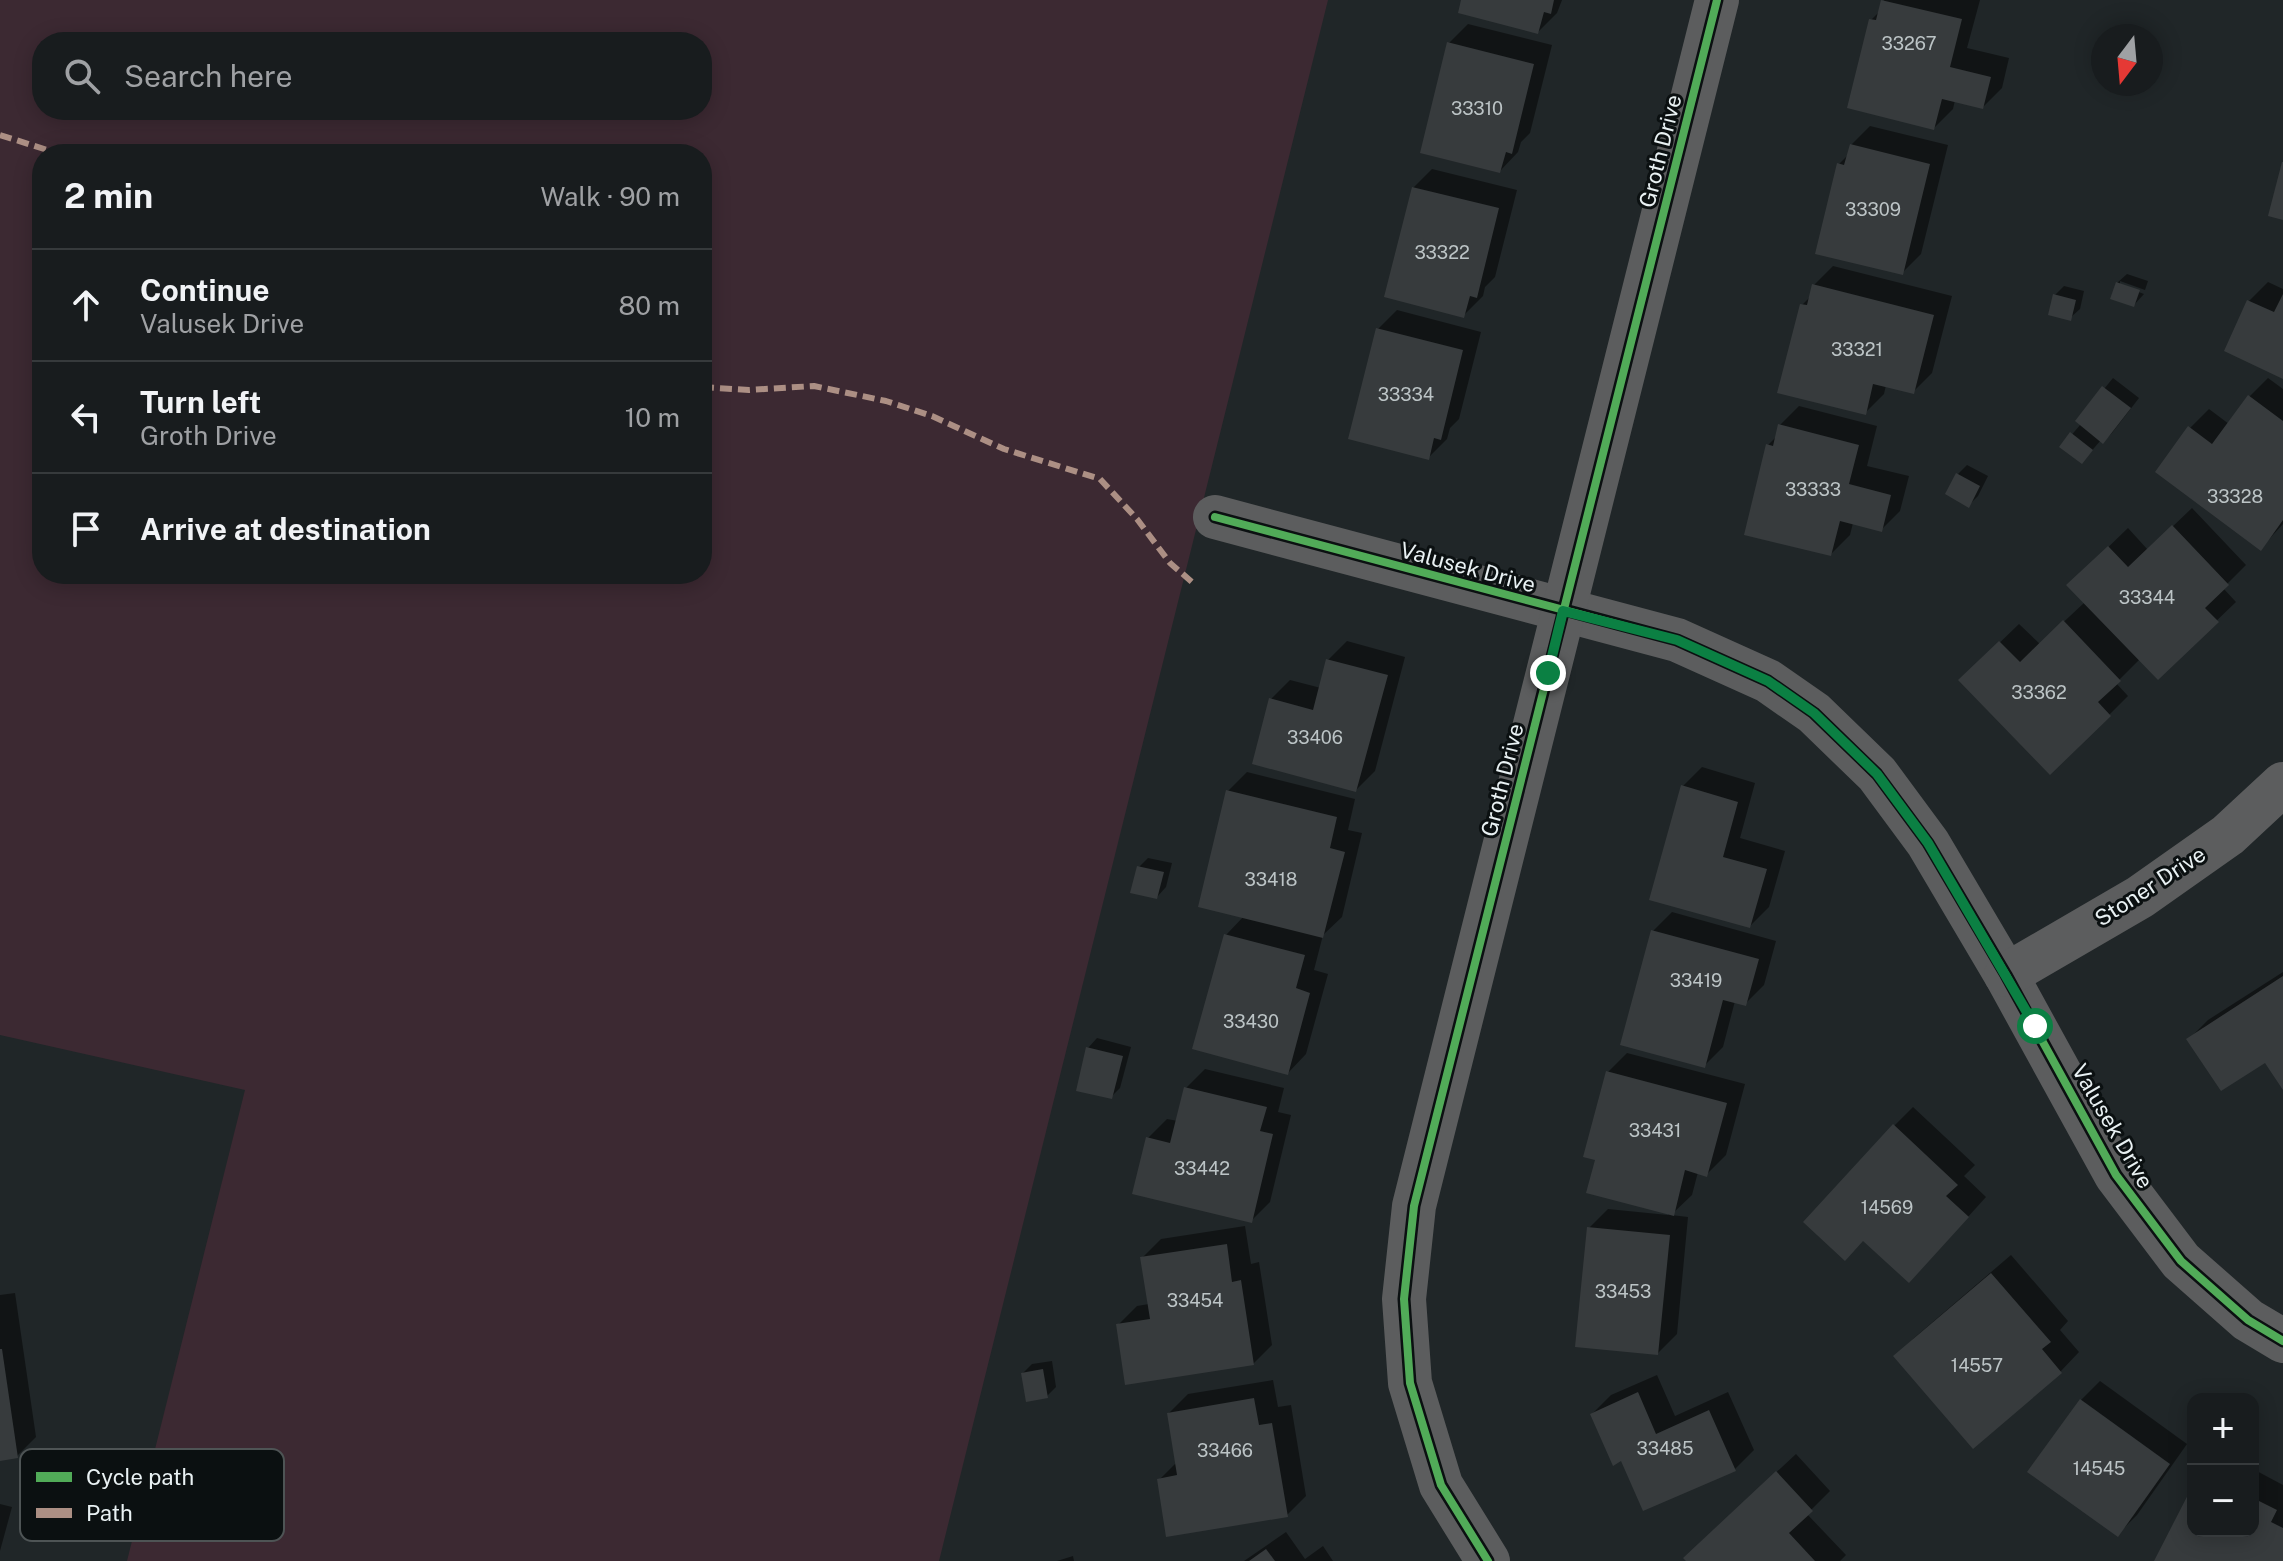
<!DOCTYPE html>
<html lang="en">
<head>
<meta charset="utf-8">
<style>
	body { margin:0; font-family:"Public Sans",sans-serif; background:#25292b; color:#f1f3f6 }
	.controls { position:absolute; right:24px; bottom:24px; display:grid; overflow:hidden; border-radius:16px; box-shadow:0 4px 20px #0003 }
	.controls button { width:72px; height:72px; display:grid; place-items:center; padding:0; border:0; border-bottom:2px solid #363a3c; background:#181c1e; color:#f1f3f6; font:40px sans-serif }
	.compass { position:absolute; left:2091px; top:24px; width:72px; height:72px; border-radius:50%; background:#181c1e; box-shadow:0 4px 20px #0003; rotate:196deg }
	.stop { position:absolute; width:24px; height:24px; margin:-18px; border:6px solid #0b8043; border-radius:50%; background:#fff }
	.stop.end { background:#0b8043; border-color:#fff; box-shadow:0 2px 8px #0008 }
	.list { margin:0; padding:0; list-style:none }
	h2 { display:flex; justify-content:space-between; align-items:center; height:104px; margin:0; padding:0 32px; font-size:34px }
	h2 small { font-size:26px; font-weight:400; color:#9fa1a4 }
	.list li { display:grid; grid-template-columns:52px 1fr auto; gap:24px; align-items:center; box-sizing:border-box; height:112px; padding:0 32px; border-top:2px solid #363a3c }
	.list b { display:block; font-size:30px; white-space:nowrap }
	.list p { margin:0; font-size:26px; white-space:nowrap; color:#9fa1a4 }
	.list em { font-size:26px; font-style:normal; color:#9fa1a4 }
	.icon { flex:none; width:44px; height:44px; fill:none; stroke:currentColor; stroke-width:2; stroke-linecap:round; stroke-linejoin:round }
	.map { position:relative; flex:none; width:2283px; height:1561px; overflow:hidden }
	.search { position:absolute; background:#181c1e; box-shadow:0 4px 20px #0003; left:32px; top:32px; width:680px; height:88px; display:flex; align-items:center; gap:20px; box-sizing:border-box; padding:0 28px; border-radius:32px; color:#9fa1a4; font-size:30px }
	.panel { position:absolute; background:#181c1e; box-shadow:0 4px 20px #0003; left:32px; top:144px; width:680px; height:440px; border-radius:32px }
	.map>svg:first-child { display:block }
</style>
</head>
<body>
<div class="map">
<svg width="2283" height="1561" viewBox="0 0 2283 1561">
	<rect width="100%" height="100%" fill="#202628"/>
	<path fill="#3c2932" fill-rule="evenodd" d="M0,0h1328l-389,1561h-812l118,-471 -245,-55zM42,42h660v68h-660zM42,154h660v420h-660z"/>
	<g fill="#0007">
		<polygon points="1463,0 1562,0 1557,13 1538,32"/>
		<polygon points="1884,0 1980,0 1967,48 2009,58 2002,88 1983,107 1955,100 1953,109 1934,128 1871,20 1881,10"/>
		<polygon points="1468,24 1552,45 1530,133 1521,142 1518,152 1500,171 1449,43"/>
		<polygon points="1870,126 1948,145 1921,254 1902,273 1839,164 1849,154 1851,145"/>
		<polygon points="1432,169 1517,190 1495,277 1485,287 1483,296 1464,315 1413,188"/>
		<polygon points="1833,266 1952,296 1932,373 1913,392 1886,385 1884,394 1865,413 1802,305 1812,295 1814,285"/>
		<polygon points="2127,274 2148,281 2145,290 2120,281 2120,285 2144,294 2134,305 2117,283"/>
		<polygon points="2268,282 2283,289 2283,377 2249,301"/>
		<polygon points="2064,286 2084,291 2080,309 2070,318 2055,295"/>
		<polygon points="1397,310 1481,332 1459,419 1450,428 1447,439 1428,458 1378,329"/>
		<polygon points="2113,378 2139,398 2112,433 2103,442 2101,440 2082,462 2062,446 2081,424 2078,421"/>
		<polygon points="2268,378 2283,389 2283,524 2261,548 2190,428 2209,409 2229,424 2249,397"/>
		<polygon points="1799,406 1877,426 1867,466 1909,476 1900,511 1881,530 1853,523 1850,535 1831,554 1768,445 1777,436 1780,425"/>
		<polygon points="1967,465 1988,476 1978,496 1969,505 1947,493 1958,474"/>
		<polygon points="2192,508 2246,565 2223,588 2236,602 2158,677 2140,659 2116,683 2128,696 2109,715 1961,680 2019,624 2040,644 2085,602 2069,585 2128,528 2148,550"/>
		<polygon points="1347,641 1405,657 1375,771 1356,790 1271,699 1290,680 1321,688 1328,660"/>
		<polygon points="1702,767 1755,783 1740,838 1785,851 1769,907 1750,926 1683,786"/>
		<polygon points="1247,772 1355,799 1348,830 1362,833 1342,917 1323,935 1314,970 1328,974 1306,1054 1288,1073 1226,935 1244,916 1228,791"/>
		<polygon points="1148,858 1172,863 1166,887 1157,897 1139,867"/>
		<polygon points="1672,912 1776,941 1764,985 1745,1004 1735,1001 1723,1047 1704,1066 1653,931"/>
		<polygon points="2283,972 2283,1087 2266,1060 2189,1039 2208,1020"/>
		<polygon points="1097,1038 1131,1047 1120,1088 1111,1097 1088,1048"/>
		<polygon points="1627,1053 1745,1084 1726,1155 1707,1174 1698,1172 1692,1195 1671,1215 1688,1217 1677,1334 1658,1353 1589,1228 1608,1209 1668,1215 1669,1213 1597,1159 1608,1072"/>
		<polygon points="1205,1069 1284,1088 1278,1112 1291,1115 1270,1202 1251,1221 1148,1138 1167,1119 1178,1121 1186,1088"/>
		<polygon points="1913,1107 1975,1165 1964,1176 1986,1197 1928,1261 1894,1126"/>
		<polygon points="1245,1226 1251,1264 1259,1262 1272,1345 1253,1364 1118,1325 1137,1306 1149,1304 1142,1258 1161,1239"/>
		<polygon points="2011,1255 2068,1321 2060,1330 2079,1352 2061,1371 1973,1446 1896,1357 1914,1338"/>
		<polygon points="15,1293 36,1437 17,1456 0,1459 0,1295"/>
		<polygon points="1052,1361 1056,1387 1047,1396 1023,1373 1032,1364"/>
		<polygon points="1657,1375 1675,1416 1728,1392 1754,1450 1735,1469 1644,1509 1622,1459 1592,1414 1611,1395"/>
		<polygon points="1273,1380 1278,1407 1291,1405 1306,1496 1287,1515 1159,1480 1177,1462 1169,1413 1188,1394"/>
		<polygon points="2100,1381 2187,1444 2137,1515 2118,1534 2081,1400"/>
		<polygon points="1796,1454 1830,1491 1807,1514 1846,1555 1840,1561 1689,1561 1704,1539"/>
		<polygon points="2253,1469 2283,1485 2283,1561 2156,1561 2193,1490 2193,1531 2253,1531"/>
		<polygon points="0,1504 12,1507 0,1551"/>
		<polygon points="1286,1532 1305,1559 1323,1546 1333,1561 1244,1561"/>
		<polygon points="1073,1556 1074,1561 1057,1561"/>
	</g>
	<g fill="#373b3d">
		<polygon points="1461,0 1554,0 1551,14 1544,12 1538,34 1458,13"/>
		<polygon points="1881,0 1962,19 1950,67 1991,77 1983,109 1942,99 1934,130 1847,108 1869,19 1876,20"/>
		<polygon points="1447,42 1534,64 1512,154 1506,152 1500,173 1420,153"/>
		<polygon points="1850,144 1930,164 1903,275 1815,254 1837,163 1844,165"/>
		<polygon points="2282,162 2283,162 2283,220 2268,216"/>
		<polygon points="1412,187 1499,208 1477,298 1470,296 1464,318 1384,297"/>
		<polygon points="2116,282 2140,290 2134,307 2110,299"/>
		<polygon points="1812,284 1934,315 1914,394 1873,384 1866,415 1777,393 1800,304 1807,305"/>
		<polygon points="2053,294 2076,300 2071,321 2048,315"/>
		<polygon points="2283,294 2283,379 2224,351 2247,300 2274,312"/>
		<polygon points="1376,328 1463,350 1441,440 1434,438 1429,460 1348,439"/>
		<polygon points="2102,386 2131,408 2103,444 2075,421"/>
		<polygon points="2248,395 2283,421 2283,520 2261,551 2155,472 2188,426 2212,444"/>
		<polygon points="1778,424 1859,445 1849,484 1891,495 1882,532 1840,521 1831,556 1744,535 1766,444 1773,446"/>
		<polygon points="2070,432 2093,450 2082,464 2059,447"/>
		<polygon points="1956,473 1980,486 1969,508 1945,494"/>
		<polygon points="2172,525 2229,585 2205,608 2219,622 2158,680 2066,585 2108,546 2128,567"/>
		<polygon points="2063,620 2121,681 2098,702 2111,716 2050,775 1958,680 1999,641 2020,662"/>
		<polygon points="1326,659 1388,675 1356,792 1252,764 1269,698 1313,710"/>
		<polygon points="1681,785 1738,802 1723,857 1767,869 1750,928 1649,900"/>
		<polygon points="1226,790 1337,817 1330,848 1345,852 1323,938 1198,907"/>
		<polygon points="1137,866 1164,872 1157,899 1130,893"/>
		<polygon points="1651,930 1759,959 1746,1006 1723,1000 1705,1068 1620,1045"/>
		<polygon points="1224,934 1305,955 1296,988 1310,993 1288,1075 1192,1049"/>
		<polygon points="2283,976 2283,1090 2265,1063 2221,1091 2186,1039"/>
		<polygon points="1086,1047 1123,1056 1112,1099 1076,1091"/>
		<polygon points="1606,1071 1727,1103 1707,1177 1685,1170 1674,1216 1586,1193 1595,1160 1583,1157"/>
		<polygon points="1184,1087 1267,1107 1260,1131 1273,1134 1252,1223 1132,1194 1146,1137 1170,1143"/>
		<polygon points="1893,1124 1958,1185 1946,1196 1969,1217 1909,1283 1863,1241 1845,1261 1803,1222"/>
		<polygon points="1587,1227 1670,1235 1658,1355 1575,1347"/>
		<polygon points="1227,1244 1232,1282 1241,1280 1254,1365 1125,1385 1116,1324 1150,1319 1140,1257"/>
		<polygon points="1991,1273 2051,1342 2042,1349 2062,1373 1973,1449 1893,1356"/>
		<polygon points="0,1349 2,1349 18,1458 0,1461"/>
		<polygon points="1043,1369 1048,1398 1026,1402 1021,1373"/>
		<polygon points="1638,1392 1656,1434 1709,1410 1736,1471 1643,1511 1621,1461 1613,1466 1590,1414"/>
		<polygon points="1254,1398 1259,1425 1272,1423 1288,1517 1166,1537 1157,1479 1177,1475 1167,1413"/>
		<polygon points="2080,1399 2170,1464 2118,1537 2027,1472"/>
		<polygon points="1776,1471 1813,1511 1789,1533 1815,1561 1686,1561 1683,1558"/>
		<polygon points="2193,1485 2193,1531 2253,1531 2253,1498 2277,1510 2271,1522 2283,1528 2283,1561 2154,1561"/>
		<polygon points="1266,1549 1275,1561 1249,1561"/>
	</g>
	<g fill="none" stroke-linecap="round" stroke-linejoin="round">
		<g stroke="#5c5d5e" stroke-width="44">
			<polyline points="1215,517 1677,640 1768,681 1814,713 1877,774 1928,843 2006,975 2116,1175 2181,1261 2248,1320 2283,1341"/>
			<polyline points="2006,975 2140,897 2228,835 2283,784"/>
			<polyline points="1488,1561 1441,1485 1410,1383 1404,1299 1414,1206 1717,0"/>
		</g>
		<g stroke="#ac8f84" stroke-width="6" stroke-dasharray="12 6" stroke-linecap="butt">
			<polyline points="0,135 60,154"/>
			<polyline points="702,387 749,390 814,386 886,401 932,416 1004,449 1100,479 1137,519 1170,563 1192,582"/>
		</g>
		<g stroke="#0b1011" stroke-width="13">
			<g id="cycleway">
				<polyline points="1215,517 1677,640 1768,681 1814,713 1877,774 1928,843 2006,975 2116,1175 2181,1261 2248,1320 2283,1341"/>
				<polyline points="1488,1561 1441,1485 1410,1383 1404,1299 1414,1206 1717,0"/>
			</g>
		</g>
		<use href="#cycleway" stroke="#51ab58" stroke-width="8"/>
	</g>
	<g fill="none" stroke-linecap="round" stroke-linejoin="round">
		<polyline stroke="#0b8043" stroke-width="10" points="1548,673 1563,611 1677,640 1768,681 1814,713 1877,774 1928,843 2035,1026"/>
	</g>
	<g text-anchor="middle" dominant-baseline="central" stroke-width="6" stroke-linejoin="round" paint-order="stroke">
		<g font-size="18" fill="#bcc4c6">
			<text x="1909" y="43">33267</text>
			<text x="1477" y="108">33310</text>
			<text x="1873" y="209">33309</text>
			<text x="1442" y="252">33322</text>
			<text x="1857" y="349">33321</text>
			<text x="1406" y="394">33334</text>
			<text x="1813" y="489">33333</text>
			<text x="2235" y="496">33328</text>
			<text x="2147" y="597">33344</text>
			<text x="2039" y="692">33362</text>
			<text x="1315" y="737">33406</text>
			<text x="1271" y="879">33418</text>
			<text x="1696" y="980">33419</text>
			<text x="1251" y="1021">33430</text>
			<text x="1655" y="1130">33431</text>
			<text x="1202" y="1168">33442</text>
			<text x="1887" y="1207">14569</text>
			<text x="1623" y="1291">33453</text>
			<text x="1195" y="1300">33454</text>
			<text x="1977" y="1365">14557</text>
			<text x="1665" y="1448">33485</text>
			<text x="1225" y="1450">33466</text>
			<text x="2099" y="1468">14545</text>
		</g>
		<g font-size="22" fill="#e9f1f3" stroke="#0b1011">
			<text transform="translate(1660 151) rotate(-76)">Groth Drive</text>
			<text transform="translate(1468 567) rotate(15)">Valusek Drive</text>
			<text transform="translate(1502 780) rotate(-76)">Groth Drive</text>
			<text transform="translate(2150 886) rotate(-33)">Stoner Drive</text>
			<text transform="translate(2113 1126) rotate(60)">Valusek Drive</text>
		</g>
	</g>
	<rect x="20" y="1449" width="264" height="92" rx="12" fill="#0b1011" stroke="#4e5455" stroke-width="2"/>
	<rect x="36" y="1472" width="36" height="10" fill="#51ab58"/>
	<rect x="36" y="1508" width="36" height="10" fill="#ac8f84"/>
	<g font-size="22" fill="#e9f1f3">
		<text x="86" y="1485">Cycle path</text>
		<text x="86" y="1521">Path</text>
	</g>
</svg>
<div class="controls">
<button>+</button>
<button>−</button>
</div>
<svg class="compass" viewBox="-18 -18 36 36"><path d="M0-13l5 13h-10z" fill="#e53935"/><path d="M0 13l5-13h-10z" fill="#9fa1a4"/></svg>
<div class="stop" style="left:2035px;top:1026px"></div>
<div class="stop end" style="left:1548px;top:673px"></div>
<div class="search"><svg class="icon" aria-label="search" viewBox="0 0 24 24"><circle cx="10" cy="10" r="6"/><path d="M15 15l6 6"/></svg>Search here</div>
<section class="panel">
<h2>2 min<small>Walk · 90 m</small></h2>
<ul class="list">
<li><svg class="icon" aria-label="ahead" viewBox="0 0 24 24"><path d="M12 20V5M6 11l6-6 6 6"/></svg><div><b>Continue</b><p>Valusek Drive</p></div><em>80 m</em></li>
<li><svg class="icon" aria-label="left" viewBox="0 0 24 24"><path d="M17 20v-9H6M10 6l-5 5 5 5"/></svg><div><b>Turn left</b><p>Groth Drive</p></div><em>10 m</em></li>
<li><svg class="icon" aria-label="arrive" viewBox="0 0 24 24"><path d="M6 21V4h12l-3 4 3 4H6"/></svg><div><b>Arrive at destination</b></div></li>
</ul>
</section>
</div>
</body>
</html>
